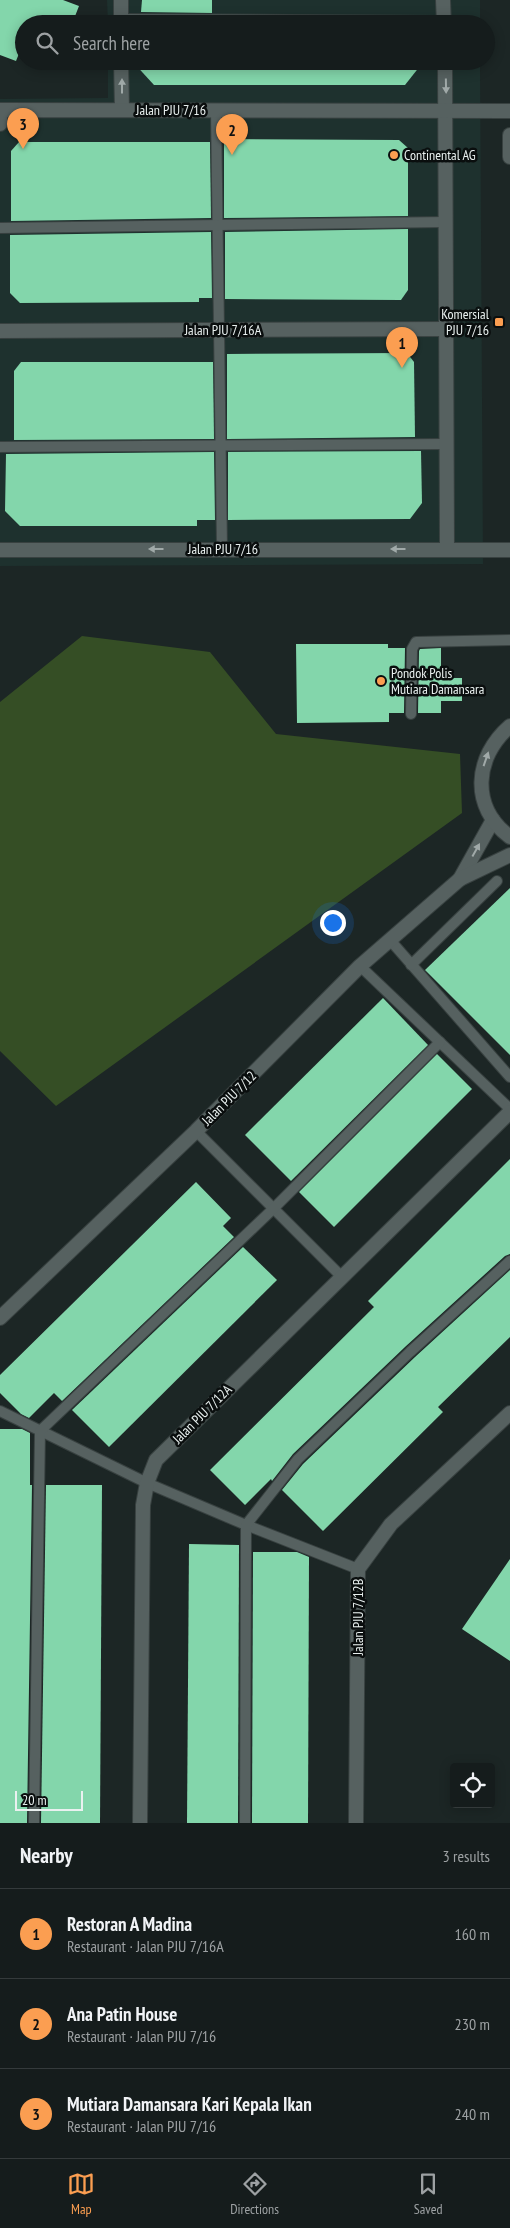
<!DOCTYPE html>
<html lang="en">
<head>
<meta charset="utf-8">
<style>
	body { margin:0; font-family:"PT Sans Narrow",sans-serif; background:#1e2525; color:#f1f3f6 }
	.controls { position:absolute; right:15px; bottom:15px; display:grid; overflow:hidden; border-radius:5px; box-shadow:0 2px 12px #0003 }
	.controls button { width:45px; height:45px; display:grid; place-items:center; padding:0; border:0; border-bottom:1px solid #343a3b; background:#151c1c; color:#f1f3f6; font:25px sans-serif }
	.scale { position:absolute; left:15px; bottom:12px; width:68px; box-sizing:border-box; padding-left:5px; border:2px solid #eaf1f0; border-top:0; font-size:14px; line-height:18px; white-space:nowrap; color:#eaf1f0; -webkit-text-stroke:4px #0a0e0e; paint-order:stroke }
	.you { position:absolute; left:332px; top:922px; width:18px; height:18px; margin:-12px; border:4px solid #fff; border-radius:50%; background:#1a73e8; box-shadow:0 0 0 8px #1a73e833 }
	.badge { display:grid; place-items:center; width:32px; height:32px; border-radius:50%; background:#fb9e51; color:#111; font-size:16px; font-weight:700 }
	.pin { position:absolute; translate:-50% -41px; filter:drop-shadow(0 1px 2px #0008) }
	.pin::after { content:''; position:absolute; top:26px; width:18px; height:15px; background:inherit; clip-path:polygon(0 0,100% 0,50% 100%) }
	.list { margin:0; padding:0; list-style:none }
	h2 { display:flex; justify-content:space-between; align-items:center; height:65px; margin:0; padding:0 20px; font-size:21px }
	h2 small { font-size:16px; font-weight:400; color:#9da1a3 }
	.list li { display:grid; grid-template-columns:32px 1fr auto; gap:15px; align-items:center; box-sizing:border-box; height:90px; padding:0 20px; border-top:1px solid #343a3b }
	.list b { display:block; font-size:19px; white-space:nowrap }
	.list p { margin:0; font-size:16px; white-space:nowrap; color:#9da1a3 }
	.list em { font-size:16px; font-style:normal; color:#9da1a3 }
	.icon { flex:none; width:28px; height:28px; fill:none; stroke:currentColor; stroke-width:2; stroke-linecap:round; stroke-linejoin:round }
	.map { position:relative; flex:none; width:510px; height:1823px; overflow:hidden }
	.search { position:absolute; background:#151c1c; box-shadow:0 2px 12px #0003; left:15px; right:15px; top:15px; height:55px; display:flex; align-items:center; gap:12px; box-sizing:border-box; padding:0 18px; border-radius:28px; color:#9da1a3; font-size:19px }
	.sheet { height:335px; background:#151c1c }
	nav { display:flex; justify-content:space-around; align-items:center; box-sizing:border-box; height:70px; border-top:1px solid #343a3b; background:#151c1c; font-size:14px; color:#9da1a3 }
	nav a { display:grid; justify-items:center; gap:2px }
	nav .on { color:#fb9e51 }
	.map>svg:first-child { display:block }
</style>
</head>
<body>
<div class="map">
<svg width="510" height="1823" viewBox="0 0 510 1823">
	<rect width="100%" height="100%" fill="#1c2625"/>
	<g fill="#1e312e">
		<polygon points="107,0 480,0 480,24 108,24"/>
		<polygon points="108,61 480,61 483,564 0,566 0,99 108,98"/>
	</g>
	<polygon fill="#354e25" points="82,636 210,652 276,734 460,754 462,813 56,1106 0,1051 0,702"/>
	<g fill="#83d6ab">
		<polygon points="0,0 63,0 79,6 72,24 24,24 24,41 16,61 0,55"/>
		<polygon points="142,0 212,0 212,13 141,12"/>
		<polygon points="132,61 424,61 405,85 154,85"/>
		<polygon points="224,139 399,140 408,148 408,216 224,218"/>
		<polygon points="19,142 210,142 211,218 11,221 11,151"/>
		<polygon points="408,229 408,290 401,300 225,299 225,232"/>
		<polygon points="211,232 212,298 199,298 199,302 20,303 10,293 10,235"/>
		<polygon points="407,353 414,362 415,437 227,439 227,354"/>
		<polygon points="21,362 213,362 214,439 14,440 14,371"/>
		<polygon points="421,451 422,503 410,519 228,520 228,452"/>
		<polygon points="214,452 215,520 197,520 197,526 20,526 5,511 6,454"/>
		<polygon points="296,644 388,644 388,648 405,648 404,713 389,713 389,722 297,723"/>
		<polygon points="441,648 441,678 462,678 462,701 441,701 441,713 418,713 419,651 420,649"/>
		<polygon points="510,888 510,1055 425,970"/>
		<polygon points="383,998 428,1045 291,1181 245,1135"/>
		<polygon points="437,1054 472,1089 334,1227 299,1192"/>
		<polygon points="510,1159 510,1254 505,1256 405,1347 293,1454 272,1481 271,1479 245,1505 210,1470 374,1307 368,1301"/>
		<polygon points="196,1182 231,1218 223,1226 234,1237 62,1401 54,1393 29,1418 21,1414 0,1393 0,1375"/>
		<polygon points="243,1247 277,1280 109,1447 72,1410"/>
		<polygon points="510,1270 510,1337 438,1407 443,1412 323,1531 282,1490 303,1464 415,1357"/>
		<polygon points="0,1429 22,1429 30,1433 30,1485 32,1485 27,1823 0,1823"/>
		<polygon points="46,1485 102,1485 100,1823 41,1823"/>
		<polygon points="189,1544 239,1545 238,1823 187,1823"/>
		<polygon points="253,1552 297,1552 309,1557 308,1823 252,1823"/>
		<polygon points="510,1559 510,1661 462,1629"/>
	</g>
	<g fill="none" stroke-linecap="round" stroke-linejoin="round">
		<g stroke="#384140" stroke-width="12">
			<g id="service">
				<polyline points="121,19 444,21"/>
				<polyline points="216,110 222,549"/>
				<polyline points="0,228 446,222"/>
				<polyline points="0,447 447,444"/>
				<polyline points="411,714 412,649 416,642 510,640"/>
				<polyline points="390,940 510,1077"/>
				<polyline points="411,965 497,881"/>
				<polyline points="360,966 510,1109"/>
				<polyline points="196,1131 341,1276"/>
				<polyline points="0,1411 147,1483 246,1525 358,1569"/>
				<polyline points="34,1823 40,1431 273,1209 440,1042"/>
				<polyline points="245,1823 246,1525 298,1459 410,1352 510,1261"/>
			</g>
		</g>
		<g stroke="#384140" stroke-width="16">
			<g id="minor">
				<polyline points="443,0 444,24"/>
				<polyline points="121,24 121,0"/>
				<polyline points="121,61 122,110"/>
				<polyline points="445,61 447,550"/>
				<polyline points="0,124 0,110 510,111"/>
				<polyline points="0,331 447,329"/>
				<polyline points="0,550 510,550"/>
				<polyline points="460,879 493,820"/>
				<polyline points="0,1318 196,1131 360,966 460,879 510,855"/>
				<polyline points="140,1823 143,1505 147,1483 156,1460 510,1112"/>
				<polyline points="356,1823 358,1569 391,1524 510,1413"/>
			</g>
		</g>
		<g stroke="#384140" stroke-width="16">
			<g id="tertiary">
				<polyline points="510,135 510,157"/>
				<path d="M510,726c-36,31 -40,81 0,111"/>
			</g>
		</g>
		<use href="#service" stroke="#566160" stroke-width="10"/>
		<use href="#minor" stroke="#566160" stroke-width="14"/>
		<use href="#tertiary" stroke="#566160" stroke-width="14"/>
	</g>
	<defs><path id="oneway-solid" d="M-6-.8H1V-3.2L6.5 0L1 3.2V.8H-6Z" transform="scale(1.25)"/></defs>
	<g fill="#a0a9a8">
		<use href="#oneway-solid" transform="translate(122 86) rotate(-90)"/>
		<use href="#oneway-solid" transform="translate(446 86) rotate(89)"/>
		<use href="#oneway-solid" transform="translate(156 549) rotate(180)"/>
		<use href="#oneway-solid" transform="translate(398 549) rotate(-180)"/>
		<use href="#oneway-solid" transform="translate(486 759) rotate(-71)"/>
		<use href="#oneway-solid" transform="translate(476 850) rotate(-61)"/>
	</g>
	<g fill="#fb9e51" stroke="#0a0e0e" stroke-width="2">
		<circle cx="394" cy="155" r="5"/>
		<rect x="494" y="317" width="10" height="10" rx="2.5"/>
		<circle cx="381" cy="681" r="5"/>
	</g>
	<g text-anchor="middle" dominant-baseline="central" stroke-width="5" stroke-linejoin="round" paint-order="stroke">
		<g font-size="14" fill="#eaf1f0" stroke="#0a0e0e">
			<text x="171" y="110">Jalan PJU 7/16</text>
			<text x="223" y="330">Jalan PJU 7/16A</text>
			<text x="223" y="549">Jalan PJU 7/16</text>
			<text transform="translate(229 1098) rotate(-45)">Jalan PJU 7/12</text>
			<text transform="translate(202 1414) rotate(-45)">Jalan PJU 7/12A</text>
			<text transform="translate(358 1617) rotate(-90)">Jalan PJU 7/12B</text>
		</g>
		<g font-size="14" fill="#eaf1f0" stroke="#0a0e0e" text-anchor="start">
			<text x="404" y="155">Continental AG</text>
			<text x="489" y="314" text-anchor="end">Komersial<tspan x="489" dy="16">PJU 7/16</tspan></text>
			<text x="391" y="673">Pondok Polis<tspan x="391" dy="16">Mutiara Damansara</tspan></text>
		</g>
	</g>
</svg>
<div class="controls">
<button><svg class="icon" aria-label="locate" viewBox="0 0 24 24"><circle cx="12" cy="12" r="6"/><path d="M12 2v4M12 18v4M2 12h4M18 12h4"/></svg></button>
</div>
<div class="scale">20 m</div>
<div class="you"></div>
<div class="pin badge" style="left:402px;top:368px">1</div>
<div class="pin badge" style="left:232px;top:155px">2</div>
<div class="pin badge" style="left:23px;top:149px">3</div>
<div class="search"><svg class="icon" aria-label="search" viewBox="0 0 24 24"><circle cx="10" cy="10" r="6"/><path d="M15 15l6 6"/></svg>Search here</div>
</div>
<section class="sheet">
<h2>Nearby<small>3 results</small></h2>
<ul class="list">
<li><span class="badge">1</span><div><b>Restoran A Madina</b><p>Restaurant · Jalan PJU 7/16A</p></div><em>160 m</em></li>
<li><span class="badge">2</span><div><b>Ana Patin House</b><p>Restaurant · Jalan PJU 7/16</p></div><em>230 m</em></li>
<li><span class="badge">3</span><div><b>Mutiara Damansara Kari Kepala Ikan</b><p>Restaurant · Jalan PJU 7/16</p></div><em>240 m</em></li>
</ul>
</section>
<nav>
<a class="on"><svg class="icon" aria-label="map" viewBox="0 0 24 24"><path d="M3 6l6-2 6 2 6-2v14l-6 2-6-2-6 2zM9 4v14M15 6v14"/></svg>Map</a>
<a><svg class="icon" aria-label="directions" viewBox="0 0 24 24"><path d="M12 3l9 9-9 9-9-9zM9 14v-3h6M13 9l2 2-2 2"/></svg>Directions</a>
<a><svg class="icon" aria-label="saved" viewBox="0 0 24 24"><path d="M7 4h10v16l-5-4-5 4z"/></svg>Saved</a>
</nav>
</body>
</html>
